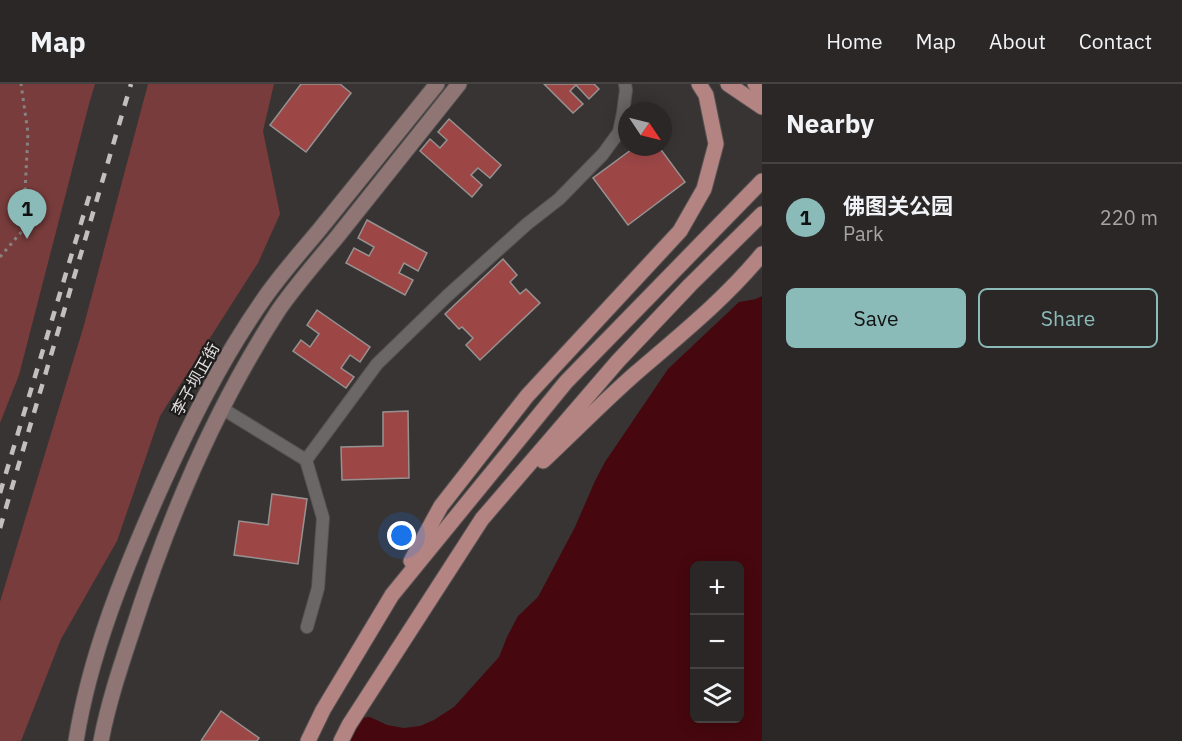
<!DOCTYPE html>
<html lang="en">
<head>
<meta charset="utf-8">
<style>
	body { margin:0; font-family:"IBM Plex Sans","Noto Sans SC",sans-serif; background:#322f2e; color:#f1f3f6 }
	.controls { position:absolute; right:18px; bottom:18px; display:grid; overflow:hidden; border-radius:9px; box-shadow:0 3px 15px #0003 }
	.controls button { width:54px; height:54px; display:grid; place-items:center; padding:0; border:0; border-bottom:2px solid #464443; background:#2a2726; color:#f1f3f6; font:30px sans-serif }
	.compass { position:absolute; left:618px; top:18px; width:54px; height:54px; border-radius:50%; background:#2a2726; box-shadow:0 3px 15px #0003; rotate:125deg }
	.you { position:absolute; left:402px; top:452px; width:21px; height:21px; margin:-15px; border:4px solid #fff; border-radius:50%; background:#1a73e8; box-shadow:0 0 0 9px #1a73e833 }
	.badge { display:grid; place-items:center; width:39px; height:39px; border-radius:50%; background:#8bbbb9; color:#111; font-size:20px; font-weight:700 }
	.pin { position:absolute; translate:-50% -50px; filter:drop-shadow(0 2px 3px #0008) }
	.pin::after { content:''; position:absolute; top:32px; width:21px; height:18px; background:inherit; clip-path:polygon(0 0,100% 0,50% 100%) }
	.list { margin:0; padding:0; list-style:none }
	h2 { display:flex; justify-content:space-between; align-items:center; height:78px; margin:0; padding:0 24px; font-size:26px }
	h2 small { font-size:20px; font-weight:400; color:#a5a5a7 }
	.list li { display:grid; grid-template-columns:39px 1fr auto; gap:18px; align-items:center; box-sizing:border-box; height:108px; padding:0 24px; border-top:2px solid #464443 }
	.list b { display:block; font-size:22px; white-space:nowrap }
	.list p { margin:0; font-size:20px; white-space:nowrap; color:#a5a5a7 }
	.list em { font-size:20px; font-style:normal; color:#a5a5a7 }
	.actions { display:flex; gap:12px; padding:18px 24px }
	.actions a { flex:1; padding:14px 0; border:2px solid #8bbbb9; border-radius:9px; text-align:center; font-size:21px; color:#8bbbb9 }
	.actions .main { background:#8bbbb9; color:#111 }
	.icon { flex:none; width:33px; height:33px; fill:none; stroke:currentColor; stroke-width:2; stroke-linecap:round; stroke-linejoin:round }
	.map { position:relative; flex:none; width:762px; height:657px; overflow:hidden }
	header { display:flex; align-items:center; gap:36px; box-sizing:border-box; height:84px; padding:0 30px; background:#2a2726; border-bottom:2px solid #464443 }
	header strong { font-size:28px }
	nav { display:flex; gap:33px; margin-inline-start:auto; font-size:21px }
	main { display:flex }
	aside { flex:1; background:#2a2726 }
	.map>svg:first-child { display:block }
</style>
</head>
<body>
<header>
<strong>Map</strong>
<nav><a>Home</a><a>Map</a><a>About</a><a>Contact</a></nav>
</header>
<main>
<div class="map">
<svg width="762" height="657" viewBox="0 0 762 657">
	<rect width="100%" height="100%" fill="#383433"/>
	<g fill="#783c3c">
		<polygon points="0,0 95,0 89,20 19,291 0,339"/>
		<polygon points="148,0 274,0 263,47 280,130 258,179 160,332 117,457 61,555 21,657 0,657 0,518 84,241"/>
	</g>
	<path fill="#47070e" fill-rule="evenodd" d="M762,212v445h-426l9,-22 25,-2 17,8 17,3 16,-2 14,-6 20,-13 45,-50 8,-20 11,-21 20,-19 37,-70 20,-46 10,-19 63,-93 71,-67 17,-3zM694,482h46v152h-46z"/>
	<g fill="#9c4646" stroke="#979291" stroke-width="1.5">
		<polygon points="301,0 340,0 351,9 306,68 270,41"/>
		<polygon points="544,0 594,0 599,5 589,15 576,1 570,7 583,20 573,29"/>
		<polygon points="449,35 501,81 490,94 478,84 471,91 482,101 472,113 420,67 430,55 440,64 447,56 438,48"/>
		<polygon points="635,63 659,63 685,98 628,141 593,94"/>
		<polygon points="367,136 427,169 418,187 404,179 399,189 413,196 405,211 346,179 354,164 369,172 374,163 358,154"/>
		<polygon points="503,175 517,191 510,198 520,210 526,205 540,219 480,276 466,261 473,254 462,243 459,245 445,230"/>
		<polygon points="317,226 370,263 360,278 350,271 341,284 354,293 346,304 293,267 301,256 310,263 319,250 307,241"/>
		<polygon points="408,327 409,394 342,396 341,363 383,362 383,328"/>
		<polygon points="272,410 307,415 298,480 234,471 239,437 268,441"/>
		<polygon points="221,627 259,654 257,657 201,657"/>
	</g>
	<g fill="none" stroke-linecap="round" stroke-linejoin="round">
		<g stroke="#565252" stroke-width="14">
			<g id="minor">
				<polyline points="223,325 306,376 323,434 318,504 307,543"/>
				<polyline points="306,376 377,280 447,212 527,140 559,115 603,70 619,48 623,29 626,6 625,0"/>
			</g>
		</g>
		<g stroke="#565252" stroke-width="17">
			<g id="secondary">
				<path d="M76,657c14,-87 48,-170 83,-249 30,-67 62,-132 104,-192 17,-25 38,-48 57,-71 39,-48 78,-97 117,-145"/>
				<path d="M101,657c7,-37 19,-73 31,-109 35,-110 83,-224 146,-321 17,-25 40,-51 59,-74 41,-51 81,-102 122,-153"/>
			</g>
		</g>
		<g stroke="#565252" stroke-width="17">
			<g id="primary">
				<polyline points="728,0 762,23"/>
				<polyline points="755,0 762,9"/>
				<path d="M543,377c31,-29 61,-60 93,-88 44,-38 89,-74 126,-119"/>
				<polyline points="411,477 441,422 527,312 680,147 704,105 716,60 706,11 699,0"/>
				<polyline points="308,657 323,626 392,511 481,402 566,298 762,97"/>
				<polyline points="341,657 349,641 482,435 618,277 690,201 762,130"/>
			</g>
		</g>
		<polyline stroke="#868382" stroke-width="3" stroke-dasharray="3 4.5" stroke-linecap="butt" points="0,173 23,146 28,49 21,0"/>
		<use href="#minor" stroke="#6b6766" stroke-width="12"/>
		<use href="#secondary" stroke="#8f7674" stroke-width="15"/>
		<use href="#primary" stroke="#b38482" stroke-width="15"/>
		<g stroke="#c2c0bf" stroke-width="4.5" stroke-dasharray="10 10" stroke-linecap="butt">
			<polyline points="0,409 91,106"/>
			<polyline points="0,444 131,0"/>
		</g>
	</g>
	<g text-anchor="middle" dominant-baseline="central" stroke-width="4.5" stroke-linejoin="round" paint-order="stroke">
		<g font-size="16" fill="#e2e0df" stroke="#1e1c1c">
			<text transform="translate(195 295) rotate(-61)">李子坝正街</text>
		</g>
	</g>
</svg>
<div class="controls">
<button>+</button>
<button>−</button>
<button><svg class="icon" aria-label="layers" viewBox="0 0 24 24"><path d="M12 4l9 5-9 5-9-5zM3 14l9 5 9-5"/></svg></button>
</div>
<svg class="compass" viewBox="-18 -18 36 36"><path d="M0-13l5 13h-10z" fill="#e53935"/><path d="M0 13l5-13h-10z" fill="#a5a5a7"/></svg>
<div class="you"></div>
<div class="pin badge" style="left:27px;top:155px">1</div>
</div>
<aside>
<h2>Nearby<small></small></h2>
<ul class="list">
<li><span class="badge">1</span><div><b>佛图关公园</b><p>Park</p></div><em>220 m</em></li>
</ul>
<div class="actions"><a class="main">Save</a><a>Share</a></div>
</aside>
</main>
</body>
</html>
